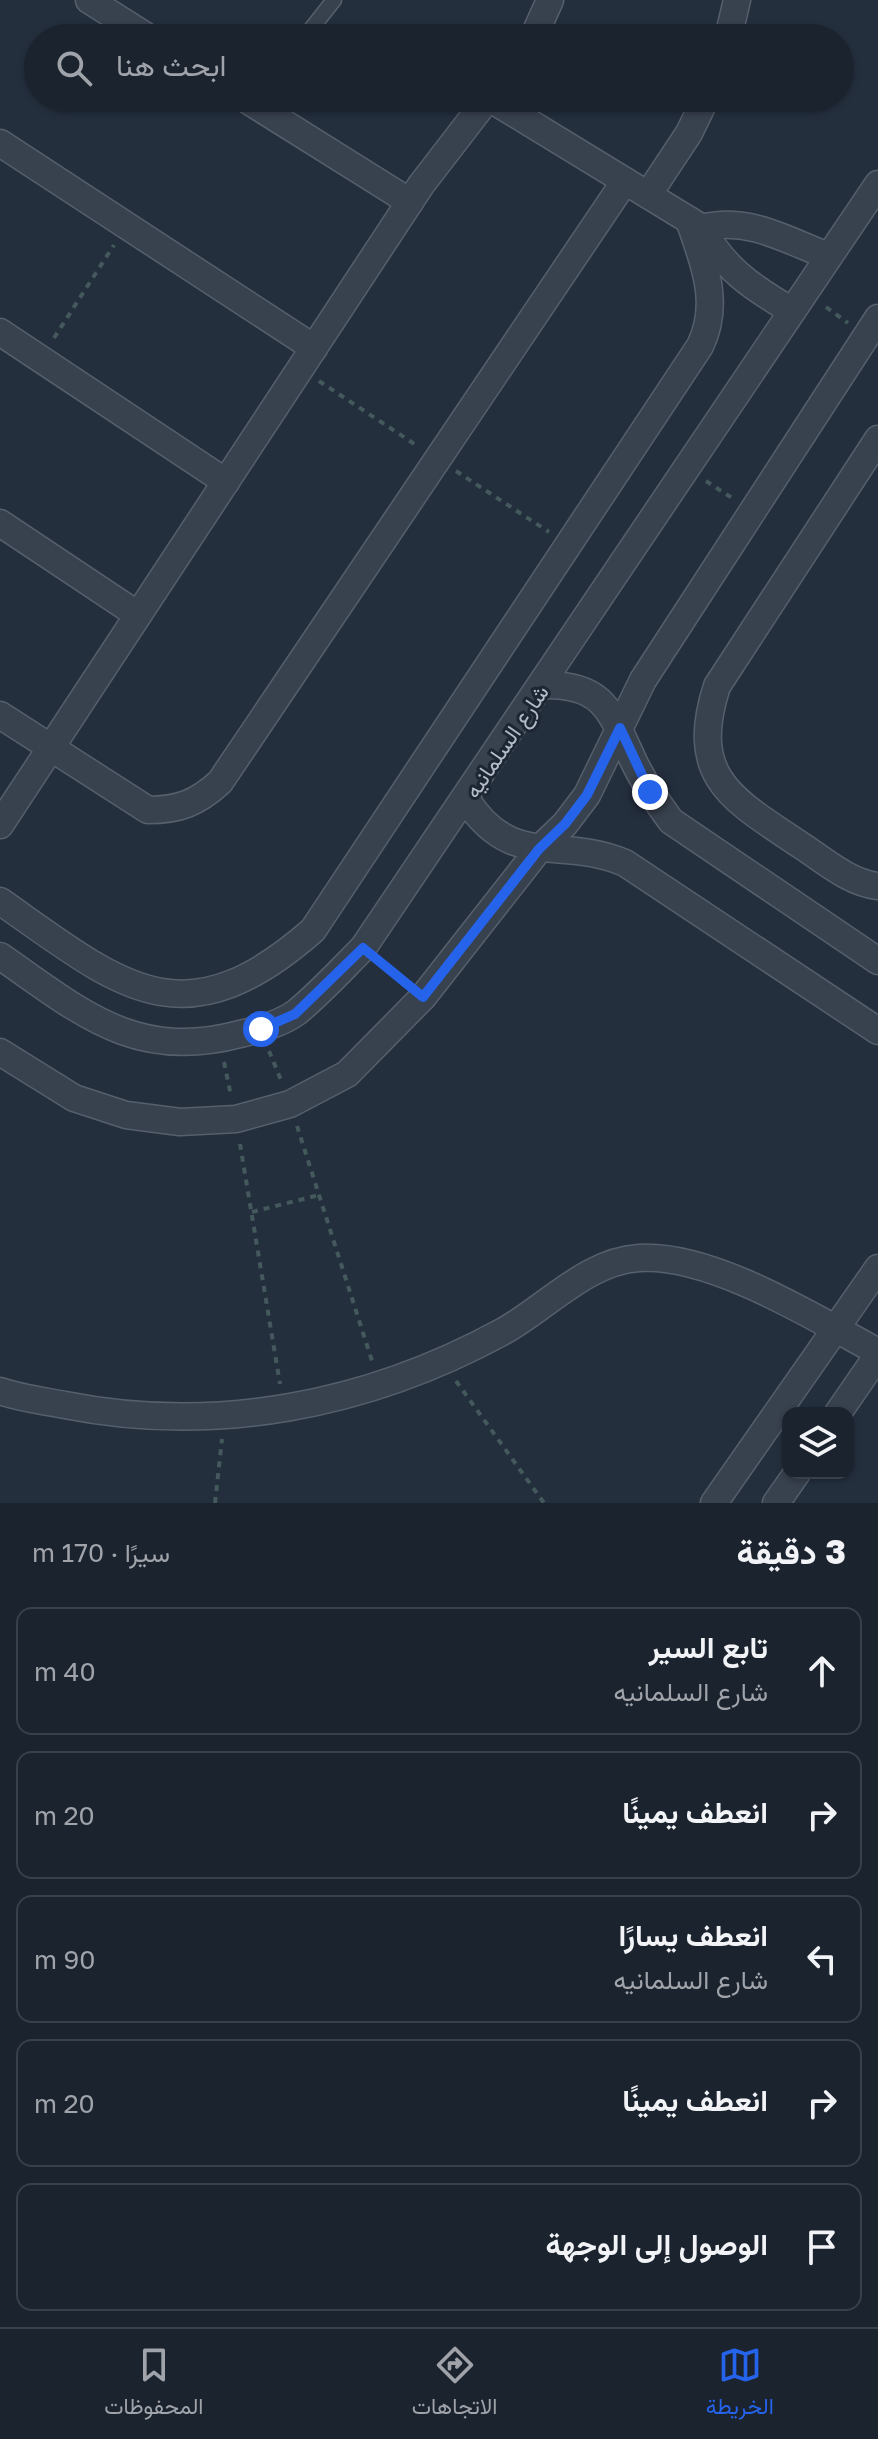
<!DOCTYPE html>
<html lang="ar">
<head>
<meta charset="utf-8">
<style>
	body { margin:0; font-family:"Golos Text",Vazirmatn,sans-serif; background:#242b36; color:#f1f3f6; direction:rtl }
	.controls { position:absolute; right:24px; bottom:24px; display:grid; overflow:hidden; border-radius:16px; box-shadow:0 2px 6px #0004 }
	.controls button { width:72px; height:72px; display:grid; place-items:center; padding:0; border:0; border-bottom:2px solid #39404a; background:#1b232e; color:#f1f3f6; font:40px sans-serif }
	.stop { position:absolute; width:24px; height:24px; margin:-18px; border:6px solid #2563eb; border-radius:50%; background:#fff }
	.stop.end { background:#2563eb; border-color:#fff; box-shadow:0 2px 8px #0008 }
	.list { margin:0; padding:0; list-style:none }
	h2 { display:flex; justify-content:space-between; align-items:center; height:104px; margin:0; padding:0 32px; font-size:34px }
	h2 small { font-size:26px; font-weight:400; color:#a0a4aa }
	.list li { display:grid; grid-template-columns:52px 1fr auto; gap:24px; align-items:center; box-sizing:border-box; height:128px; margin:0 16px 16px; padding:0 16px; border:2px solid #39404a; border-radius:16px }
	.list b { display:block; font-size:30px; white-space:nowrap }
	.list p { margin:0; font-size:26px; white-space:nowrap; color:#a0a4aa }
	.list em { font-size:26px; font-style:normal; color:#a0a4aa }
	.icon { flex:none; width:44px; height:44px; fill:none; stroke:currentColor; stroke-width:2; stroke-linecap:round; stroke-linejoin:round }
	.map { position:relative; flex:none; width:878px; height:1503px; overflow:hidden; direction:ltr }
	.search { position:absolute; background:#1b232e; box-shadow:0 2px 6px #0004; left:24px; right:24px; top:24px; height:88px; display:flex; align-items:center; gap:20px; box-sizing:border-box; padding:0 28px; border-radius:44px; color:#a0a4aa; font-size:30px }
	.sheet { height:824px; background:#1b232e }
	nav { display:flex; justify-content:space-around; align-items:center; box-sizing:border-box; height:112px; border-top:2px solid #39404a; background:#1b232e; font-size:22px; color:#a0a4aa }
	nav a { display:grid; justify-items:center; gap:4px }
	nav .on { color:#2563eb }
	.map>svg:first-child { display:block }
</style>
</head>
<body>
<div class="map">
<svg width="878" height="1503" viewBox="0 0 878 1503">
	<rect width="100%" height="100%" fill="#242f3e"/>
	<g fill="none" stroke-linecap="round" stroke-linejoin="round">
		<g stroke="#565f6c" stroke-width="17">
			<polyline id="service" points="304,38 334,0"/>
		</g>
		<g stroke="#565f6c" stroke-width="29">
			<g id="minor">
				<polyline points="89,0 149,38"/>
				<polyline points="533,38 550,0"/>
				<polyline points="728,38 737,0"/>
				<polyline points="244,98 410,202"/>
				<path d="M489,98l213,130c22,41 51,60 90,83"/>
				<polyline points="0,143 314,348"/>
				<polyline points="648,195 689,133 706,98"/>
				<path d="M702,228c46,-12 84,12 126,28"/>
				<polyline points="0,332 226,482"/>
				<path d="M878,439l-161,247c-30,93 17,114 85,160 23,15 48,37 76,40"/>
				<polyline points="0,523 138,615"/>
				<path d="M544,685c62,-1 67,29 90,77 10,21 23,40 37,59l207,140"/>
				<path d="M0,715l148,95c31,0 49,-7 72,-28l405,-601"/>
				<path d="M466,799c46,72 94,36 159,64l253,168"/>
				<polyline points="0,825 421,185 488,98"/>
				<path d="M0,901c120,84 182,144 313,29l387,-584c21,-43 4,-83 -11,-126"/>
				<path d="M0,956c81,56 135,106 240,78 18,-4 41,-10 57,-22 23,-19 45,-43 66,-64l515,-764"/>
				<polyline points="0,1052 74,1098 126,1115 180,1122 236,1119 290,1104 347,1074 423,997 539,849 565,824 587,795 643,680 878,318"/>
				<path d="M0,1391c20,7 44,10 65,14 151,30 303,0 437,-73 44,-24 85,-71 137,-74 72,-5 176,60 239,94"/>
				<polyline points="838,1413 878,1355"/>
				<polyline points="714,1503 878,1268"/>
				<polyline points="776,1503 797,1473"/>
			</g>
		</g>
		<g stroke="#44595c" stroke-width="4" stroke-dasharray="6 6" stroke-linecap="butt">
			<polyline points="826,307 848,323"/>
			<polyline points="54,338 114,245"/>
			<polyline points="319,381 419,447"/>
			<polyline points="456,471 549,532"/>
			<polyline points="706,481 732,498"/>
			<polyline points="381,962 405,982"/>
			<polyline points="269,1051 281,1080"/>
			<polyline points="224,1062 231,1096"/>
			<polyline points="297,1126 372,1361"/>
			<polyline points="240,1144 280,1384"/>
			<polyline points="252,1212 319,1195"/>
			<polyline points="456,1381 544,1503"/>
			<polyline points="215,1503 222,1439"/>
		</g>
		<use href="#service" stroke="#38414e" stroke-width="14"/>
		<use href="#minor" stroke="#38414e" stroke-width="26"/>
	</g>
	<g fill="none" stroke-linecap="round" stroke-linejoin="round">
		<polyline stroke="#2563eb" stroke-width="10" points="261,1029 295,1014 363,948 423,997 539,849 565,824 587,795 620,728 650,792"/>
	</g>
	<g text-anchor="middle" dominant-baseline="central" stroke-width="6" stroke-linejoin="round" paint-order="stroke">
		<g font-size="22" fill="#b4bcc9" stroke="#1d2633">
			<text transform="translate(506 741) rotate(-56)">شارع السلمانيه</text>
		</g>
	</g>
</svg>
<div class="controls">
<button><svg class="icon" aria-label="layers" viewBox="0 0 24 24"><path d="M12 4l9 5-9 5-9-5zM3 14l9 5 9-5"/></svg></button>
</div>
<div class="stop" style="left:261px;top:1029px"></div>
<div class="stop end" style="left:650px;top:792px"></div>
<div class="search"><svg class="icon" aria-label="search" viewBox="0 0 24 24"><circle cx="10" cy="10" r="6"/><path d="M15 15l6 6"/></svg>ابحث هنا</div>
</div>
<section class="sheet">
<h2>3 دقيقة<small>سيرًا · 170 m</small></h2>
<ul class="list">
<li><svg class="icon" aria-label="ahead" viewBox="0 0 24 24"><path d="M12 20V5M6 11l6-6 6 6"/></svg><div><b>تابع السير</b><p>شارع السلمانيه</p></div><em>40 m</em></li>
<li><svg class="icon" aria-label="right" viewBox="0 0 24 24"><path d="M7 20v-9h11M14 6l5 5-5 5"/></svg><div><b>انعطف يمينًا</b></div><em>20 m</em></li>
<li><svg class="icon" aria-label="left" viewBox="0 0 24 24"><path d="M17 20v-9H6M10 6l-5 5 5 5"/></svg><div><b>انعطف يسارًا</b><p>شارع السلمانيه</p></div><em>90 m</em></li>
<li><svg class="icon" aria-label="right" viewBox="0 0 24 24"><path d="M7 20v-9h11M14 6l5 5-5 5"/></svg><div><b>انعطف يمينًا</b></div><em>20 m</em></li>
<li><svg class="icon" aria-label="arrive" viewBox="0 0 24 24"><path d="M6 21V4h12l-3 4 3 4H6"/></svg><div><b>الوصول إلى الوجهة</b></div></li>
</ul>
</section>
<nav>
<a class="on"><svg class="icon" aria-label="map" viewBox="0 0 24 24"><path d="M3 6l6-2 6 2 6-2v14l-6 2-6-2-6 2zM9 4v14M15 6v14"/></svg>الخريطة</a>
<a><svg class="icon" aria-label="directions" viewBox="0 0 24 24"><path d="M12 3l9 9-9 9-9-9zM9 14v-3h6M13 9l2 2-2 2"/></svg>الاتجاهات</a>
<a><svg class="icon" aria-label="saved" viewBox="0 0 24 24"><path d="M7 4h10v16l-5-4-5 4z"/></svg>المحفوظات</a>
</nav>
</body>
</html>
